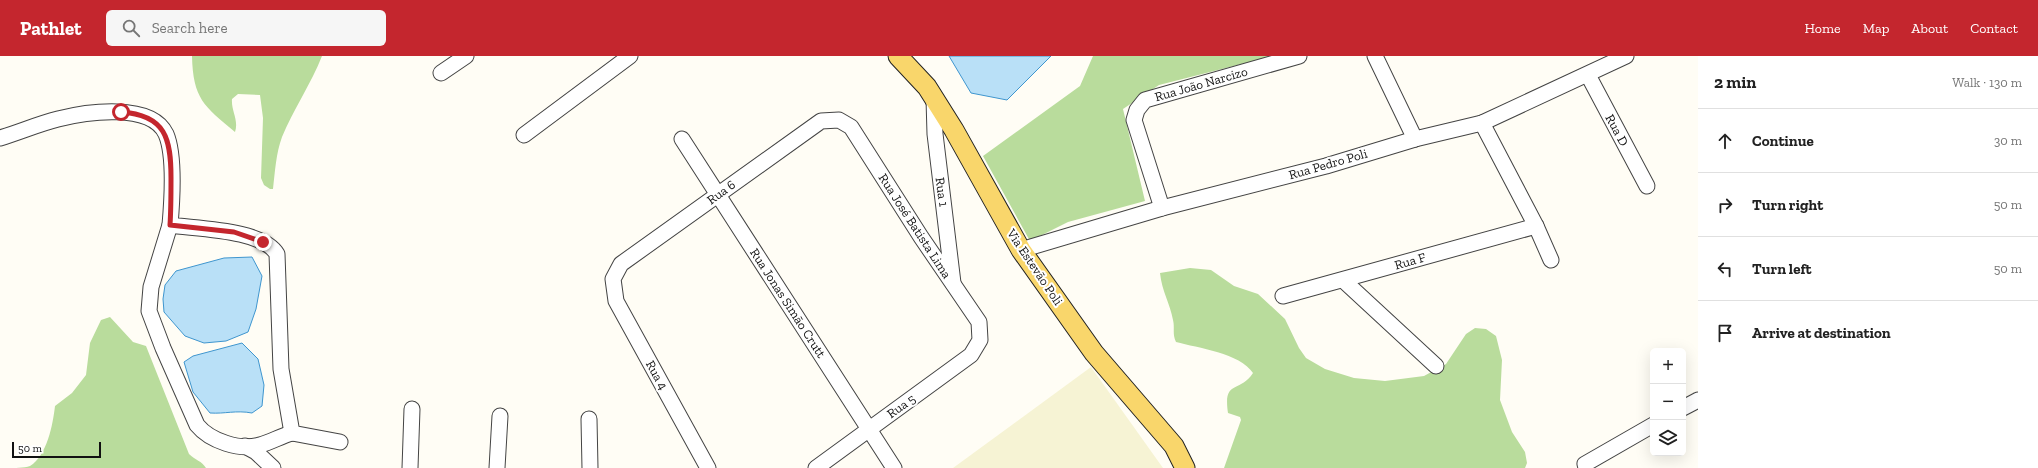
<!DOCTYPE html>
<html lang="en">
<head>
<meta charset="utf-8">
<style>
	body { margin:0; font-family:"Zilla Slab",serif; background:#f6f6f6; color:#222 }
	.controls { position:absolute; right:12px; bottom:12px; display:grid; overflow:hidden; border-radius:6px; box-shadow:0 4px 16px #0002 }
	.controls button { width:36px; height:36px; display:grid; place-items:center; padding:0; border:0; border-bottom:1px solid #e0e0e0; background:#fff; color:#222; font:20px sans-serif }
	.scale { position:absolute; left:12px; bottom:10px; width:89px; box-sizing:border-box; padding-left:4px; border:2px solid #111; border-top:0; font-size:11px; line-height:14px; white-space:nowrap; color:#111; -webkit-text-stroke:3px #fff; paint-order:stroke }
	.stop { position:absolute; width:12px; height:12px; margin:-9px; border:3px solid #c4262e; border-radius:50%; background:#fff }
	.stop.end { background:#c4262e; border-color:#fff; box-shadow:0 1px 4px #0008 }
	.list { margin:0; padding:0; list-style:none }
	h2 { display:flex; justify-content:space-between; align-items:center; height:52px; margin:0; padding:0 16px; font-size:17px }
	h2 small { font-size:13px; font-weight:400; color:#767676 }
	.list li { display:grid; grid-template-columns:26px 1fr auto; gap:12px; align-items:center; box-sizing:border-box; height:64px; padding:0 16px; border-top:1px solid #e0e0e0 }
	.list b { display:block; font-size:15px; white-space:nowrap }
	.list em { font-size:13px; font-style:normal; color:#767676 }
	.icon { flex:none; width:22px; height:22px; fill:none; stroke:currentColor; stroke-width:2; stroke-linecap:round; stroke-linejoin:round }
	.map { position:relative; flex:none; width:1698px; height:412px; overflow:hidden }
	header { display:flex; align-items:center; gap:24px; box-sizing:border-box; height:56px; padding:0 20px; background:#c4262e; color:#fff }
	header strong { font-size:19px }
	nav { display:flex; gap:22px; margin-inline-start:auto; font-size:14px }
	.search { width:280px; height:36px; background:#f6f6f6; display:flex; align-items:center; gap:10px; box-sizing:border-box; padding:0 14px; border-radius:6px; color:#767676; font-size:15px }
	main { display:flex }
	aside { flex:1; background:#fff }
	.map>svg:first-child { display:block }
</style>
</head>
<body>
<header>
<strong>Pathlet</strong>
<div class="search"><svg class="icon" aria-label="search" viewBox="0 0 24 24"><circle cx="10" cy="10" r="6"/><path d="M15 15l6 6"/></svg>Search here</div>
<nav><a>Home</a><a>Map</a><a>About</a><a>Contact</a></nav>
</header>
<main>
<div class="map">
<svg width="1698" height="412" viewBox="0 0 1698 412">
	<rect width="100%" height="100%" fill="#fffdf5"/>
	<polygon fill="#f6f3d4" points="1091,311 1163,412 953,412"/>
	<g fill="#b9dc9c">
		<path d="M192,0h130c-11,28 -29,54 -40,81 -6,16 -7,35 -9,52h-3l-6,-4 -3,-7 2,-60 -3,-23 -22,-1 -6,5c-1,12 7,21 3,33 -31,-26 -42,-33 -43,-76z"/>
		<polygon points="1093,0 1273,0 1159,29 1123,53 1145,145 1068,166 1030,185 983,100 1080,30"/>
		<path d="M1190,212l21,2 23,16 24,8 27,25 14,29 7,10 19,11 29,9 31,3 39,-5 22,-12 20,-30 9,-6 11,1 10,7 6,24 -2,40 12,32 13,20 2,11 -2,5h-301l17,-48 -1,-3 -12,-4c-5,-34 11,-19 25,-40 -13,-20 -55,-25 -77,-31 -4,-8 -1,-14 -3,-22 -3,-17 -11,-28 -13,-47z"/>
		<path d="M110,261l23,25 13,4 43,108c6,6 13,7 17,14h-198c6,0 16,0 22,-2 17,-10 23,-42 25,-60l17,-13 14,-18 4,-32 11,-23z"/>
	</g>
	<g fill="#b9e0f7" stroke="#3f96cf">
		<polygon points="949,0 1051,0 1007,44 971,37"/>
		<polygon points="252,201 262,220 256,253 248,276 226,285 204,287 185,280 164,256 163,243 165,229 176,215 224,202"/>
		<path d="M242,287l16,16 6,26 -2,21 -10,7c-16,-3 -27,1 -42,0l-17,-21 -9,-30 9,-6z"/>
	</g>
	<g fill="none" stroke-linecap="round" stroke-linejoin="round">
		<g stroke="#444" stroke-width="17">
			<g id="minor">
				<polyline points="1375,0 1415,83"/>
				<polyline points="441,17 466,0"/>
				<polyline points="1588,19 1647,130"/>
				<polyline points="934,43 935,78 953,227"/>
				<polyline points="1482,67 1536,170 1551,204"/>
				<polyline points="524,79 630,0"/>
				<path d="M0,82c20,-6 38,-14 58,-19 28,-7 93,-17 108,15 9,21 6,68 4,91 26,4 92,4 107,29l4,115 11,64 48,9"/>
				<polyline points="682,83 894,412"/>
				<polyline points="1162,152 1134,64 1137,54 1145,44 1299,0"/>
				<path d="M170,169l-19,62 -2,24 14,37 34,77c13,16 43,26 63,20 11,-3 21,-9 32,-12"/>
				<polyline points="1021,194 1162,152 1326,110 1415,83 1482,67 1626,0"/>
				<polyline points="1343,224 1436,310"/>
				<polyline points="1283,240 1536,170"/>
				<polyline points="1683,352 1698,344"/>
				<polyline points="589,363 590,412"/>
				<polyline points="245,390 256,396 273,412"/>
				<polyline points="410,412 412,353"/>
				<polyline points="497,412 500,360"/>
				<polyline points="708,412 616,245 613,223 621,208 821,65 839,64 851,71 921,181 979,266 980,284 971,299 816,412"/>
				<polyline points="1586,412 1585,408 1653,369"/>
			</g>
		</g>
		<g stroke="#222" stroke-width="21">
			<polyline id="major" points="898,0 927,31 954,74 1021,194 1094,297 1174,390 1185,412"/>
		</g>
		<use href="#minor" stroke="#fff" stroke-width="15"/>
		<use href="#major" stroke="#f9d66b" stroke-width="19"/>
	</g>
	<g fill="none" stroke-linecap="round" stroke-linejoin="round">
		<path stroke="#c4262e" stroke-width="5" d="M121,56c45,3 50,27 50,66 0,16 0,32 -1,47l64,7 29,10"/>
	</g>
	<g text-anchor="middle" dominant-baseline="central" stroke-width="4" stroke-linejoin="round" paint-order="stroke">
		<g font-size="13" fill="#111" stroke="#fff">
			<text transform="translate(1201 28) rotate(-16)">Rua João Narcizo</text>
			<text transform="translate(1617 74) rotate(62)">Rua D</text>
			<text transform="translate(1328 108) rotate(-16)">Rua Pedro Poli</text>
			<text transform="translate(721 136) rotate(-36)">Rua 6</text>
			<text transform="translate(942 136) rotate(82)">Rua 1</text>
			<text transform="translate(915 170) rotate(57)">Rua José Batista Lima</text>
			<text transform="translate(1410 205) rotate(-16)">Rua F</text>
			<text transform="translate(1035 211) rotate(56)">Via Estevão Poli</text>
			<text transform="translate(788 247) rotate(57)">Rua Jonas Simão Crutt</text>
			<text transform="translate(657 319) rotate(61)">Rua 4</text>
			<text transform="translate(901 350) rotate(-36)">Rua 5</text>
		</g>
	</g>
</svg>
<div class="controls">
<button>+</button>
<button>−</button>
<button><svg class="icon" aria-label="layers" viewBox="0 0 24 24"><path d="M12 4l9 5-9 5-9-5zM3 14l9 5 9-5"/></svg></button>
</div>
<div class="scale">50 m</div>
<div class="stop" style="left:121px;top:56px"></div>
<div class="stop end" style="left:263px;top:186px"></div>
</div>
<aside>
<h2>2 min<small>Walk · 130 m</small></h2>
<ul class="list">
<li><svg class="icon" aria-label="ahead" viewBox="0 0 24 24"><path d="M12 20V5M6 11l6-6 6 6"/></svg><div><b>Continue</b></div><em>30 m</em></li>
<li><svg class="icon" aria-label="right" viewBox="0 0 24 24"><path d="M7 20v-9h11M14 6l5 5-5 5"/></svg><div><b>Turn right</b></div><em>50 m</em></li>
<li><svg class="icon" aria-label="left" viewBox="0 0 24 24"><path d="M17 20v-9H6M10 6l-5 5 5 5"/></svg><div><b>Turn left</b></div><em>50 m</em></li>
<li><svg class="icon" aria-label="arrive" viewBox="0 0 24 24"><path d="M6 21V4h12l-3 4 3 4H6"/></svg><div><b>Arrive at destination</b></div></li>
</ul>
</aside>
</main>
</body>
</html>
